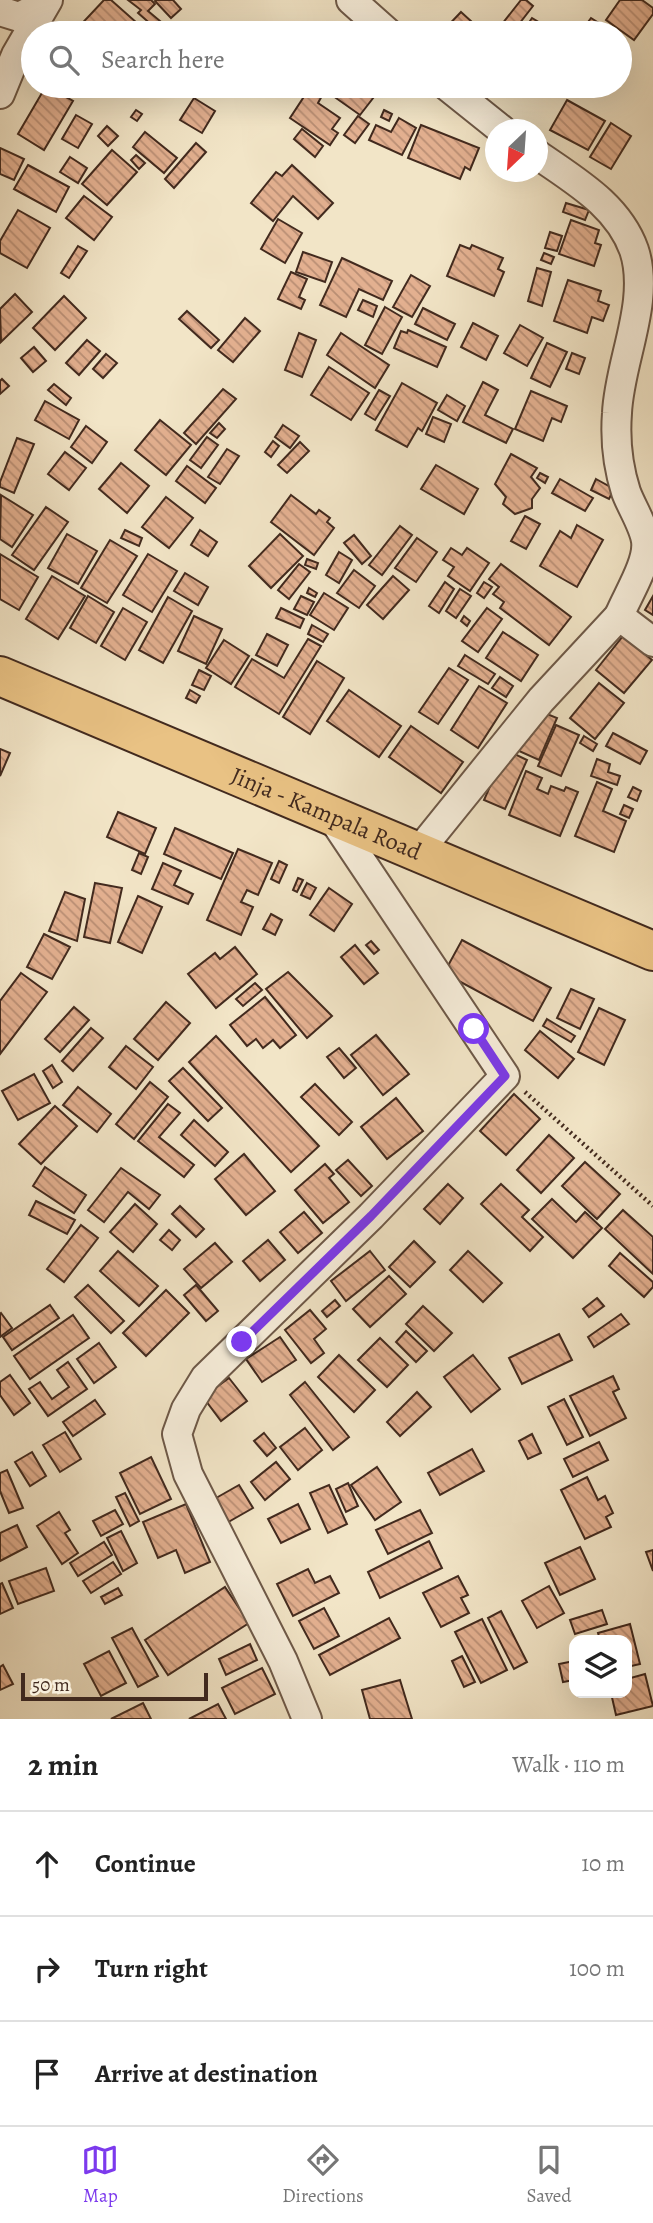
<!DOCTYPE html>
<html lang="en">
<head>
<meta charset="utf-8">
<style>
	body { margin:0; font-family:Alegreya,serif; background:#f6f6f6; color:#222 }
	.controls { position:absolute; right:21px; bottom:21px; display:grid; overflow:hidden; border-radius:14px; box-shadow:0 7px 28px #0002 }
	.controls button { width:63px; height:63px; display:grid; place-items:center; padding:0; border:0; border-bottom:2px solid #e0e0e0; background:#fff; color:#222; font:35px sans-serif }
	.compass { position:absolute; left:485px; top:119px; width:63px; height:63px; border-radius:50%; background:#fff; box-shadow:0 7px 28px #0002; rotate:205deg }
	.scale { position:absolute; left:21px; bottom:18px; width:187px; box-sizing:border-box; padding-left:7px; border:4px solid #422a1e; border-top:0; font-size:19px; line-height:24px; white-space:nowrap; color:#422a1e; -webkit-text-stroke:5px #f7eedb; paint-order:stroke }
	.stop { position:absolute; width:21px; height:21px; margin:-16px; border:5px solid #7c3aed; border-radius:50%; background:#fff }
	.stop.end { background:#7c3aed; border-color:#fff; box-shadow:0 2px 7px #0008 }
	.list { margin:0; padding:0; list-style:none }
	h2 { display:flex; justify-content:space-between; align-items:center; height:91px; margin:0; padding:0 28px; font-size:30px }
	h2 small { font-size:23px; font-weight:400; color:#767676 }
	.list li { display:grid; grid-template-columns:46px 1fr auto; gap:21px; align-items:center; box-sizing:border-box; height:105px; padding:0 28px; border-top:2px solid #e0e0e0 }
	.list b { display:block; font-size:26px; white-space:nowrap }
	.list em { font-size:23px; font-style:normal; color:#767676 }
	.icon { flex:none; width:38px; height:38px; fill:none; stroke:currentColor; stroke-width:2; stroke-linecap:round; stroke-linejoin:round }
	.map { position:relative; flex:none; width:653px; height:1719px; overflow:hidden }
	.search { position:absolute; background:#fff; box-shadow:0 7px 28px #0002; left:21px; right:21px; top:21px; height:77px; display:flex; align-items:center; gap:18px; box-sizing:border-box; padding:0 24px; border-radius:38px; color:#767676; font-size:26px }
	.sheet { height:406px; background:#fff }
	nav { display:flex; justify-content:space-around; align-items:center; box-sizing:border-box; height:98px; border-top:2px solid #e0e0e0; background:#fff; font-size:19px; color:#767676 }
	nav a { display:grid; justify-items:center; gap:4px }
	nav .on { color:#7c3aed }
	.map>svg:first-child { display:block }
</style>
</head>
<body>
<div class="map">
<svg width="653" height="1719" viewBox="0 0 653 1719">
	<defs>
		<pattern id="building-back-hatch" width="6" height="6" patternUnits="userSpaceOnUse" patternTransform="scale(1.75)"><rect width="6" height="6" fill="#e3b090"/><path d="M-1 5l2 2M0 0l6 6M5-1l2 2" fill="none" stroke="#ba8f75"/></pattern>
	</defs>
	<rect width="100%" height="100%" fill="#f2e5c7"/>
	<filter id="stains"><feTurbulence type="fractalNoise" baseFrequency=".00286" numOctaves="4"/><feColorMatrix values="0 0 0 0 .2 0 0 0 0 .09 0 0 0 0 .02 0 0 0 .5 -.17"/></filter>
	<radialGradient id="worn" r=".72"><stop offset=".6" stop-color="#630" stop-opacity="0"/><stop offset="1" stop-color="#630" stop-opacity=".3"/></radialGradient>
	<g fill="url(#building-back-hatch)" stroke="#422a1e" stroke-width="2">
		<polygon points="104,0 111,0 137,23 128,33 73,33"/>
		<polygon points="128,0 151,0 155,4 148,11 160,21 154,27 138,13 141,10"/>
		<polygon points="157,0 173,0 181,9 171,18 155,1"/>
		<polygon points="521,0 526,0 533,6 512,33 495,33"/>
		<polygon points="620,0 642,0 653,8 653,14 634,40 606,20"/>
		<polygon points="461,12 484,33 441,33"/>
		<polygon points="532,18 542,24 536,33 522,33"/>
		<polygon points="591,18 613,32 612,33 589,33 583,29"/>
		<polygon points="46,86 73,101 44,150 18,134"/>
		<polygon points="311,86 323,94 318,103 340,118 332,129 338,133 330,145 290,118"/>
		<polygon points="319,86 367,86 377,93 360,115"/>
		<polygon points="194,98 215,111 202,133 180,120"/>
		<polygon points="567,100 605,121 588,150 550,130"/>
		<polygon points="136,110 142,114 137,121 131,117"/>
		<polygon points="384,110 392,114 389,121 381,117"/>
		<polygon points="76,115 92,124 78,148 62,139"/>
		<polygon points="358,116 369,124 355,143 344,135"/>
		<polygon points="399,118 416,128 402,155 369,140 376,125 391,132"/>
		<polygon points="611,123 631,136 611,169 590,157"/>
		<polygon points="421,125 479,148 470,170 465,167 460,179 408,158"/>
		<polygon points="107,126 118,136 108,146 98,136"/>
		<polygon points="302,129 323,146 315,157 294,139"/>
		<polygon points="145,132 177,158 164,173 133,147"/>
		<polygon points="196,143 206,152 174,188 165,179"/>
		<polygon points="0,148 24,159 14,180 0,174"/>
		<polygon points="112,150 137,172 107,205 82,184"/>
		<polygon points="136,155 145,163 139,169 131,160"/>
		<polygon points="70,157 87,168 78,183 60,172"/>
		<polygon points="28,165 69,187 56,212 14,189"/>
		<polygon points="292,165 333,203 318,219 293,196 273,221 251,203 276,172 282,176"/>
		<polygon points="84,196 112,217 94,240 66,218"/>
		<polygon points="566,203 589,210 585,220 563,212"/>
		<polygon points="18,210 50,228 27,268 0,253 0,241"/>
		<polygon points="278,219 302,233 285,263 261,249"/>
		<polygon points="571,220 599,230 595,243 601,245 594,266 559,254"/>
		<polygon points="550,232 562,236 557,251 545,248"/>
		<polygon points="460,245 470,249 472,245 503,258 498,269 504,272 494,296 447,276"/>
		<polygon points="78,246 87,251 69,278 61,273"/>
		<polygon points="303,252 332,262 325,282 296,272"/>
		<polygon points="544,253 554,257 551,264 541,260"/>
		<polygon points="342,258 392,281 383,300 359,289 346,317 320,305"/>
		<polygon points="537,268 551,272 542,306 528,301"/>
		<polygon points="291,272 307,279 299,297 305,300 301,309 278,299"/>
		<polygon points="411,275 430,286 412,317 393,307"/>
		<polygon points="568,280 601,291 598,301 609,305 603,321 592,317 587,333 554,321"/>
		<polygon points="15,294 32,312 1,342 0,309"/>
		<polygon points="64,296 86,318 55,350 33,328"/>
		<polygon points="363,300 377,306 373,317 358,310"/>
		<polygon points="385,307 402,317 382,354 365,345"/>
		<polygon points="423,308 455,324 447,340 415,324"/>
		<polygon points="187,311 219,340 211,348 179,319"/>
		<polygon points="245,318 260,331 233,362 218,350"/>
		<polygon points="473,323 498,336 486,360 461,347"/>
		<polygon points="520,325 543,338 527,366 504,353"/>
		<polygon points="408,330 446,347 437,367 394,348 401,331 407,333"/>
		<polygon points="299,333 316,340 302,377 285,370"/>
		<polygon points="341,333 389,365 375,388 327,355"/>
		<polygon points="87,340 100,351 79,375 66,363"/>
		<polygon points="547,343 567,352 550,387 531,378"/>
		<polygon points="34,347 46,361 33,372 21,358"/>
		<polygon points="572,353 585,358 579,374 566,369"/>
		<polygon points="106,354 117,363 103,378 93,369"/>
		<polygon points="329,367 369,393 351,420 311,395"/>
		<polygon points="2,379 9,386 0,394 0,381"/>
		<polygon points="483,382 498,390 485,415 513,429 506,443 463,422"/>
		<polygon points="402,383 437,403 422,431 418,428 407,447 376,430"/>
		<polygon points="54,384 71,398 66,405 48,390"/>
		<polygon points="223,389 236,399 196,444 184,433"/>
		<polygon points="379,390 390,396 375,420 365,414"/>
		<polygon points="531,391 567,406 561,422 552,418 543,441 515,429"/>
		<polygon points="447,395 465,406 457,421 438,410"/>
		<polygon points="45,401 79,420 69,439 35,420"/>
		<polygon points="433,417 451,424 444,442 426,434"/>
		<polygon points="160,420 191,445 166,475 135,450"/>
		<polygon points="219,423 225,429 217,438 210,433"/>
		<polygon points="283,425 299,436 290,448 275,437"/>
		<polygon points="86,426 107,442 92,463 71,447"/>
		<polygon points="207,437 218,445 201,468 190,460"/>
		<polygon points="17,438 34,444 14,493 0,487 0,482"/>
		<polygon points="273,441 279,446 271,457 265,452"/>
		<polygon points="300,442 309,451 287,473 278,465"/>
		<polygon points="227,449 239,456 220,484 208,477"/>
		<polygon points="65,452 86,468 69,490 48,474"/>
		<polygon points="511,454 537,468 531,477 540,488 532,499 532,508 515,514 503,504 506,497 495,484"/>
		<polygon points="121,463 149,486 127,513 99,489"/>
		<polygon points="436,465 478,489 464,514 421,489"/>
		<polygon points="187,466 216,488 205,503 176,481"/>
		<polygon points="540,473 548,477 545,483 537,478"/>
		<polygon points="560,479 593,498 585,511 552,493"/>
		<polygon points="596,479 614,489 609,499 591,490"/>
		<polygon points="1,495 33,515 12,547 0,539"/>
		<polygon points="291,495 316,514 319,510 330,518 327,522 334,528 314,555 271,522"/>
		<polygon points="166,497 193,518 169,548 142,527"/>
		<polygon points="46,507 68,522 34,570 12,555"/>
		<polygon points="525,516 540,524 526,549 511,541"/>
		<polygon points="577,525 603,540 577,587 540,566 560,531 571,538"/>
		<polygon points="400,526 412,535 382,575 369,565"/>
		<polygon points="125,530 142,538 139,546 121,538"/>
		<polygon points="200,530 217,542 208,556 191,545"/>
		<polygon points="67,534 97,551 78,584 48,568"/>
		<polygon points="280,534 303,556 271,588 249,566"/>
		<polygon points="354,535 371,556 362,564 344,543"/>
		<polygon points="417,538 437,552 416,582 395,568"/>
		<polygon points="110,540 137,556 107,603 81,588"/>
		<polygon points="451,548 462,555 467,548 489,563 470,591 448,576 454,567 443,560"/>
		<polygon points="339,552 352,560 339,583 326,575"/>
		<polygon points="0,554 38,577 19,610 0,599"/>
		<polygon points="148,554 177,571 152,612 123,595"/>
		<polygon points="307,559 318,563 316,569 305,565"/>
		<polygon points="299,564 310,572 289,599 278,590"/>
		<polygon points="501,564 571,617 549,645 500,608 504,602 493,594 499,587 489,579"/>
		<polygon points="354,570 375,586 359,608 337,593"/>
		<polygon points="185,573 208,587 198,605 174,591"/>
		<polygon points="52,576 85,596 58,639 26,619"/>
		<polygon points="393,576 409,590 383,619 367,605"/>
		<polygon points="445,582 454,589 439,613 429,606"/>
		<polygon points="484,582 492,587 484,598 477,593"/>
		<polygon points="309,588 317,593 315,597 307,593"/>
		<polygon points="460,589 471,596 456,618 446,611"/>
		<polygon points="324,593 348,608 334,630 310,615"/>
		<polygon points="88,596 114,612 96,643 70,628"/>
		<polygon points="301,596 314,602 307,615 294,609"/>
		<polygon points="653,596 653,615 645,610"/>
		<polygon points="168,597 192,611 163,663 139,650"/>
		<polygon points="123,608 147,622 125,660 101,646"/>
		<polygon points="281,608 304,619 300,628 276,618"/>
		<polygon points="487,608 502,619 478,652 462,641"/>
		<polygon points="194,616 222,629 206,664 178,651"/>
		<polygon points="464,616 470,621 467,626 461,621"/>
		<polygon points="312,625 328,634 323,642 308,634"/>
		<polygon points="503,632 538,655 521,681 486,658"/>
		<polygon points="267,634 288,645 277,666 256,655"/>
		<polygon points="623,636 652,660 624,693 596,670"/>
		<polygon points="308,639 321,646 279,714 235,687 252,659 284,678"/>
		<polygon points="224,640 249,656 231,684 206,668"/>
		<polygon points="465,655 495,674 488,684 458,666"/>
		<polygon points="317,661 344,678 310,734 283,717"/>
		<polygon points="449,668 468,680 438,724 419,712"/>
		<polygon points="199,670 211,676 204,690 192,685"/>
		<polygon points="500,677 513,686 506,697 492,688"/>
		<polygon points="599,683 624,703 595,739 570,718"/>
		<polygon points="479,686 507,703 478,748 451,730"/>
		<polygon points="190,690 200,696 196,703 186,698"/>
		<polygon points="349,690 401,726 379,757 327,721"/>
		<polygon points="537,710 557,718 539,760 519,751"/>
		<polygon points="556,725 579,735 561,776 538,766"/>
		<polygon points="411,726 463,762 441,793 389,757"/>
		<polygon points="613,733 647,751 640,764 606,746"/>
		<polygon points="584,736 597,744 593,751 580,743"/>
		<polygon points="0,749 10,753 0,776"/>
		<polygon points="506,750 527,760 505,809 484,800"/>
		<polygon points="597,759 610,764 608,772 620,776 617,785 591,776"/>
		<polygon points="526,771 542,778 537,789 548,794 551,786 564,791 566,787 578,792 560,836 509,815"/>
		<polygon points="597,782 612,789 603,811 626,821 614,852 575,836"/>
		<polygon points="633,787 641,791 637,801 628,797"/>
		<polygon points="624,805 633,809 629,818 620,814"/>
		<polygon points="118,812 156,828 145,854 107,837"/>
		<polygon points="175,828 233,853 221,879 164,854"/>
		<polygon points="238,849 272,863 258,895 247,890 241,902 253,907 241,935 207,920"/>
		<polygon points="139,853 148,857 141,874 132,870"/>
		<polygon points="279,861 287,865 279,883 271,879"/>
		<polygon points="163,863 181,871 174,885 193,894 188,904 152,889"/>
		<polygon points="298,878 303,880 297,892 293,890"/>
		<polygon points="95,883 122,888 110,943 84,937"/>
		<polygon points="307,883 316,888 310,899 301,895"/>
		<polygon points="329,888 352,904 334,931 310,915"/>
		<polygon points="65,892 85,899 77,941 49,931"/>
		<polygon points="138,896 162,907 142,953 118,942"/>
		<polygon points="271,914 282,920 275,935 263,929"/>
		<polygon points="44,934 70,947 52,979 27,967"/>
		<polygon points="462,940 551,988 533,1021 444,973"/>
		<polygon points="371,941 379,950 374,954 366,945"/>
		<polygon points="355,945 378,973 364,984 341,957"/>
		<polygon points="235,947 257,974 216,1008 188,974 215,953 220,959"/>
		<polygon points="288,972 332,1016 307,1038 266,989"/>
		<polygon points="21,973 47,992 0,1054 0,1001"/>
		<polygon points="255,983 262,990 243,1006 236,999"/>
		<polygon points="571,989 594,999 580,1029 557,1018"/>
		<polygon points="265,997 296,1035 280,1048 273,1040 263,1048 256,1039 247,1046 230,1025"/>
		<polygon points="166,1002 190,1023 158,1060 134,1039"/>
		<polygon points="74,1007 89,1020 60,1052 45,1039"/>
		<polygon points="599,1008 625,1020 604,1065 578,1052"/>
		<polygon points="547,1019 575,1036 571,1042 543,1026"/>
		<polygon points="91,1028 103,1038 73,1071 62,1061"/>
		<polygon points="540,1031 574,1059 558,1078 525,1050"/>
		<polygon points="376,1035 409,1074 383,1095 351,1055"/>
		<polygon points="216,1036 319,1146 291,1172 189,1062"/>
		<polygon points="126,1046 153,1067 136,1089 109,1067"/>
		<polygon points="339,1048 356,1068 344,1078 327,1057"/>
		<polygon points="52,1065 62,1082 53,1088 43,1071"/>
		<polygon points="183,1068 222,1108 208,1121 169,1081"/>
		<polygon points="34,1074 50,1103 18,1120 2,1091"/>
		<polygon points="150,1082 168,1097 134,1139 116,1124"/>
		<polygon points="315,1084 352,1122 339,1135 301,1097"/>
		<polygon points="78,1087 111,1114 97,1132 63,1105"/>
		<polygon points="514,1094 540,1119 506,1155 480,1131"/>
		<polygon points="396,1098 423,1131 387,1159 361,1127"/>
		<polygon points="168,1104 180,1113 159,1137 194,1165 184,1177 138,1141"/>
		<polygon points="55,1106 77,1126 41,1164 19,1144"/>
		<polygon points="194,1120 228,1152 215,1166 181,1135"/>
		<polygon points="549,1135 574,1158 541,1193 517,1170"/>
		<polygon points="244,1154 275,1191 246,1215 215,1179"/>
		<polygon points="348,1160 372,1186 361,1196 336,1170"/>
		<polygon points="585,1162 620,1194 597,1219 562,1186"/>
		<polygon points="325,1164 334,1174 329,1178 349,1202 323,1223 295,1190"/>
		<polygon points="45,1167 86,1195 74,1213 33,1186"/>
		<polygon points="121,1168 160,1195 149,1209 128,1192 104,1222 88,1210"/>
		<polygon points="448,1184 463,1198 440,1224 424,1209"/>
		<polygon points="501,1184 529,1210 522,1217 543,1237 530,1251 481,1204"/>
		<polygon points="552,1199 576,1222 585,1212 602,1228 573,1258 532,1219"/>
		<polygon points="36,1201 75,1220 67,1234 29,1215"/>
		<polygon points="135,1204 157,1224 133,1252 110,1232"/>
		<polygon points="180,1206 204,1229 196,1237 172,1214"/>
		<polygon points="623,1210 653,1237 653,1274 605,1229"/>
		<polygon points="304,1212 322,1233 298,1253 280,1232"/>
		<polygon points="81,1225 98,1238 64,1282 47,1269"/>
		<polygon points="169,1230 180,1240 172,1250 160,1240"/>
		<polygon points="268,1240 285,1260 260,1281 243,1261"/>
		<polygon points="414,1241 435,1262 410,1287 389,1267"/>
		<polygon points="215,1243 232,1262 201,1288 184,1269"/>
		<polygon points="118,1251 158,1286 139,1306 100,1271"/>
		<polygon points="370,1251 385,1270 346,1301 331,1281"/>
		<polygon points="468,1251 502,1283 483,1302 450,1270"/>
		<polygon points="620,1253 653,1282 653,1287 644,1297 609,1266"/>
		<polygon points="389,1276 406,1294 370,1327 353,1309"/>
		<polygon points="88,1285 124,1321 111,1333 75,1297"/>
		<polygon points="196,1285 218,1311 206,1321 184,1295"/>
		<polygon points="166,1290 189,1313 146,1356 123,1333"/>
		<polygon points="597,1298 604,1306 589,1317 583,1309"/>
		<polygon points="335,1300 340,1306 327,1317 322,1311"/>
		<polygon points="50,1305 59,1318 12,1350 3,1337"/>
		<polygon points="423,1306 452,1333 434,1351 406,1324"/>
		<polygon points="310,1310 326,1329 314,1339 324,1353 311,1363 285,1330"/>
		<polygon points="1,1313 12,1328 0,1337 0,1314"/>
		<polygon points="621,1314 629,1324 594,1347 588,1337"/>
		<polygon points="73,1315 89,1338 30,1379 14,1356"/>
		<polygon points="406,1331 427,1351 416,1362 396,1342"/>
		<polygon points="559,1334 572,1360 522,1384 509,1358"/>
		<polygon points="280,1337 296,1360 262,1382 246,1359"/>
		<polygon points="380,1338 408,1365 387,1387 358,1360"/>
		<polygon points="99,1343 116,1367 94,1383 77,1359"/>
		<polygon points="339,1355 375,1390 354,1412 318,1377"/>
		<polygon points="473,1355 500,1389 471,1412 444,1377"/>
		<polygon points="68,1362 87,1389 48,1416 29,1389 40,1382 52,1399 69,1387 57,1370"/>
		<polygon points="10,1375 30,1403 14,1415 0,1395 0,1382"/>
		<polygon points="613,1376 619,1389 613,1392 626,1418 590,1436 570,1396"/>
		<polygon points="229,1378 247,1401 221,1421 203,1397"/>
		<polygon points="305,1382 349,1437 333,1450 290,1395"/>
		<polygon points="417,1392 431,1407 400,1436 387,1422"/>
		<polygon points="564,1399 583,1437 567,1445 548,1407"/>
		<polygon points="95,1400 105,1414 73,1436 63,1422"/>
		<polygon points="305,1428 322,1450 298,1470 280,1447"/>
		<polygon points="65,1432 81,1459 60,1472 43,1445"/>
		<polygon points="264,1433 276,1448 267,1456 254,1441"/>
		<polygon points="532,1434 541,1453 528,1459 519,1441"/>
		<polygon points="599,1442 608,1460 573,1477 564,1459"/>
		<polygon points="472,1449 484,1471 440,1495 428,1473"/>
		<polygon points="32,1452 46,1476 30,1486 15,1462"/>
		<polygon points="151,1457 171,1499 140,1514 120,1473"/>
		<polygon points="276,1462 290,1479 265,1500 251,1482"/>
		<polygon points="377,1467 401,1502 375,1520 351,1485"/>
		<polygon points="7,1470 23,1508 9,1513 0,1491 0,1473"/>
		<polygon points="587,1477 598,1500 605,1496 613,1513 606,1517 611,1527 585,1539 561,1490"/>
		<polygon points="348,1483 358,1506 346,1512 336,1489"/>
		<polygon points="239,1485 253,1508 223,1525 209,1502"/>
		<polygon points="329,1485 347,1524 328,1533 310,1493"/>
		<polygon points="125,1493 139,1521 130,1526 116,1497"/>
		<polygon points="186,1504 210,1562 185,1573 176,1550 158,1558 143,1522"/>
		<polygon points="298,1504 310,1529 281,1543 268,1519"/>
		<polygon points="115,1510 123,1524 101,1536 93,1521"/>
		<polygon points="420,1510 432,1533 388,1554 376,1530"/>
		<polygon points="59,1512 70,1530 65,1533 78,1553 62,1564 37,1526"/>
		<polygon points="17,1525 27,1547 0,1561 0,1533"/>
		<polygon points="121,1531 137,1563 123,1571 107,1538"/>
		<polygon points="429,1541 442,1568 380,1598 368,1572"/>
		<polygon points="104,1542 112,1555 78,1576 70,1563"/>
		<polygon points="580,1547 595,1579 560,1595 545,1563"/>
		<polygon points="653,1550 653,1571 646,1552"/>
		<polygon points="113,1562 121,1574 91,1593 83,1581"/>
		<polygon points="46,1568 54,1591 18,1604 9,1581"/>
		<polygon points="308,1569 315,1583 330,1576 339,1593 293,1616 277,1584"/>
		<polygon points="458,1576 468,1595 461,1598 469,1613 441,1627 423,1593"/>
		<polygon points="2,1583 13,1608 0,1614 0,1584"/>
		<polygon points="549,1586 564,1613 537,1628 522,1601"/>
		<polygon points="225,1587 249,1623 168,1675 145,1640"/>
		<polygon points="118,1588 122,1595 105,1604 101,1597"/>
		<polygon points="324,1608 339,1636 314,1649 299,1621"/>
		<polygon points="602,1610 607,1624 575,1634 570,1620"/>
		<polygon points="501,1611 527,1662 514,1669 488,1618"/>
		<polygon points="389,1618 400,1638 330,1675 319,1655"/>
		<polygon points="482,1619 507,1670 481,1683 455,1632"/>
		<polygon points="630,1624 640,1664 627,1667 627,1640 600,1640 598,1633"/>
		<polygon points="132,1628 158,1676 138,1687 112,1638"/>
		<polygon points="250,1644 257,1660 226,1675 219,1659"/>
		<polygon points="109,1651 126,1683 101,1696 84,1664"/>
		<polygon points="462,1656 475,1682 464,1687 452,1661"/>
		<polygon points="574,1661 574,1680 563,1682 559,1664"/>
		<polygon points="3,1665 13,1684 0,1690 0,1667"/>
		<polygon points="262,1668 275,1694 235,1714 222,1688"/>
		<polygon points="645,1674 653,1706 616,1715 611,1693 627,1693 627,1679"/>
		<polygon points="400,1680 412,1719 370,1719 362,1690"/>
		<polygon points="143,1703 151,1719 111,1719"/>
		<polygon points="218,1704 226,1719 189,1719"/>
	</g>
	<g fill="none" stroke-linecap="round" stroke-linejoin="round">
		<g stroke="#6e5948" stroke-width="32">
			<g id="minor">
				<polyline points="351,0 388,33"/>
				<polyline points="0,11 19,17 43,5"/>
				<polyline points="447,86 502,130"/>
				<polyline points="0,94 16,55 48,0"/>
				<path d="M538,155c37,26 80,50 96,95 17,51 -15,112 -17,163 -2,26 1,54 9,79 5,14 18,34 20,49 3,21 -19,55 -27,75l34,26"/>
				<polyline points="419,851 541,700 619,616"/>
				<polyline points="307,1719 283,1661 188,1474 177,1434 186,1409 205,1378 371,1216 505,1076 331,816"/>
			</g>
		</g>
		<g stroke="#422a1e" stroke-width="42">
			<g id="highway">
				<path id="s1" d="M0,676l653,275"/>
			</g>
		</g>
		<polyline stroke="#422a1e" stroke-width="4.5" stroke-dasharray="2 3.5" stroke-linecap="butt" points="525,1092 653,1206"/>
		<use href="#minor" stroke="#f7eedb" stroke-width="28"/>
		<use href="#highway" stroke="#e9c284" stroke-width="38"/>
	</g>
	<g fill="none" stroke-linecap="round" stroke-linejoin="round">
		<polyline stroke="#7c3aed" stroke-width="9" points="242,1342 371,1216 505,1076 474,1029"/>
	</g>
	<g text-anchor="middle" dominant-baseline="central" stroke-width="5" stroke-linejoin="round" paint-order="stroke">
		<g font-size="24" fill="#422a1e" stroke="#f7eedb">
			<text stroke="none"><textPath href="#s1" startOffset="354">Jinja - Kampala Road</textPath></text>
		</g>
	</g>
	<rect width="100%" height="100%" filter="url(#stains)"/>
	<rect width="100%" height="100%" fill="url(#worn)"/>
</svg>
<div class="controls">
<button><svg class="icon" aria-label="layers" viewBox="0 0 24 24"><path d="M12 4l9 5-9 5-9-5zM3 14l9 5 9-5"/></svg></button>
</div>
<svg class="compass" viewBox="-18 -18 36 36"><path d="M0-13l5 13h-10z" fill="#e53935"/><path d="M0 13l5-13h-10z" fill="#767676"/></svg>
<div class="scale">50 m</div>
<div class="stop" style="left:474px;top:1029px"></div>
<div class="stop end" style="left:242px;top:1342px"></div>
<div class="search"><svg class="icon" aria-label="search" viewBox="0 0 24 24"><circle cx="10" cy="10" r="6"/><path d="M15 15l6 6"/></svg>Search here</div>
</div>
<section class="sheet">
<h2>2 min<small>Walk · 110 m</small></h2>
<ul class="list">
<li><svg class="icon" aria-label="ahead" viewBox="0 0 24 24"><path d="M12 20V5M6 11l6-6 6 6"/></svg><div><b>Continue</b></div><em>10 m</em></li>
<li><svg class="icon" aria-label="right" viewBox="0 0 24 24"><path d="M7 20v-9h11M14 6l5 5-5 5"/></svg><div><b>Turn right</b></div><em>100 m</em></li>
<li><svg class="icon" aria-label="arrive" viewBox="0 0 24 24"><path d="M6 21V4h12l-3 4 3 4H6"/></svg><div><b>Arrive at destination</b></div></li>
</ul>
</section>
<nav>
<a class="on"><svg class="icon" aria-label="map" viewBox="0 0 24 24"><path d="M3 6l6-2 6 2 6-2v14l-6 2-6-2-6 2zM9 4v14M15 6v14"/></svg>Map</a>
<a><svg class="icon" aria-label="directions" viewBox="0 0 24 24"><path d="M12 3l9 9-9 9-9-9zM9 14v-3h6M13 9l2 2-2 2"/></svg>Directions</a>
<a><svg class="icon" aria-label="saved" viewBox="0 0 24 24"><path d="M7 4h10v16l-5-4-5 4z"/></svg>Saved</a>
</nav>
</body>
</html>
